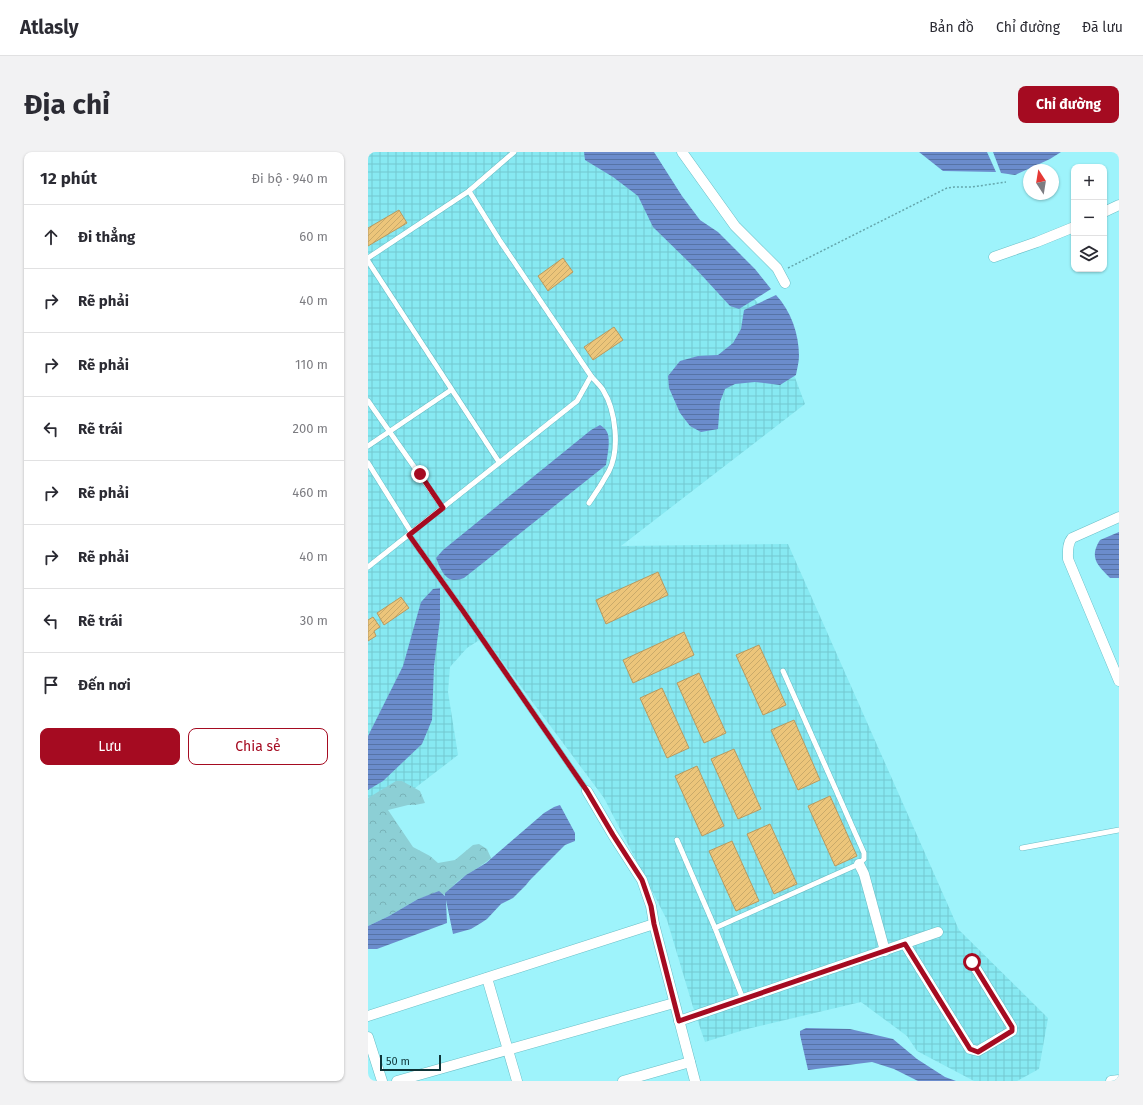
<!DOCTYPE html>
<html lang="vi">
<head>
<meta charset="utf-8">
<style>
	body { margin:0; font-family:"Fira Sans",sans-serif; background:#f2f2f3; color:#2b2b33 }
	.controls { position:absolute; right:12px; top:12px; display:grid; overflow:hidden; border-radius:8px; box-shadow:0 1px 3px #0004 }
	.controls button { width:36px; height:36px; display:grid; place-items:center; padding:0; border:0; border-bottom:1px solid #e1e1e2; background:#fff; color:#2b2b33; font:20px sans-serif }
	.compass { position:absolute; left:655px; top:12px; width:36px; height:36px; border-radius:50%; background:#fff; box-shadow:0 1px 3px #0004; rotate:348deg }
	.scale { position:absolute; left:12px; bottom:10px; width:61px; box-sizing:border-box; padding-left:4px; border:2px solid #0e3437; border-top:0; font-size:11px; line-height:14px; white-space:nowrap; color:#0e3437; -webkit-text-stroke:3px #9ef3fb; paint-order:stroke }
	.stop { position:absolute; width:12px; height:12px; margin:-9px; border:3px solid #a50b21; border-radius:50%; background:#fff }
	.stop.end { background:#a50b21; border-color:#fff; box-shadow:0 1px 4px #0008 }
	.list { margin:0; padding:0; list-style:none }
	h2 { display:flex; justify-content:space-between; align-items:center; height:52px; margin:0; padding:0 16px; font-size:17px }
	h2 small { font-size:13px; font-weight:400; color:#7c7c81 }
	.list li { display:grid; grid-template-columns:26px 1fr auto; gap:12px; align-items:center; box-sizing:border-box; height:64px; padding:0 16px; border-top:1px solid #e1e1e2 }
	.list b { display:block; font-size:15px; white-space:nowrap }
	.list em { font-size:13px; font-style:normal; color:#7c7c81 }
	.actions { display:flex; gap:8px; padding:12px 16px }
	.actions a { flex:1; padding:9px 0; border:1px solid #a50b21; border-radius:8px; text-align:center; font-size:14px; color:#a50b21 }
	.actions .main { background:#a50b21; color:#fff }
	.icon { flex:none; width:22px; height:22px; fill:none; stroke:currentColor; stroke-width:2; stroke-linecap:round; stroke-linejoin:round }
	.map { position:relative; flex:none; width:751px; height:929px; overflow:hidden; border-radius:8px }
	header { display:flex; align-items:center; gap:24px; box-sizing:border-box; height:56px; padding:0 20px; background:#fff; border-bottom:1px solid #e1e1e2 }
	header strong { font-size:19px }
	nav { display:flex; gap:22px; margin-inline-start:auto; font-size:14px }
	.intro { display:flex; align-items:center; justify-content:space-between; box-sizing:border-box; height:96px; padding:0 24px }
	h1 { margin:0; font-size:28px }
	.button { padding:10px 18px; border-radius:8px; background:#a50b21; color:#fff; font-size:14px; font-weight:700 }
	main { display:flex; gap:24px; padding:0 24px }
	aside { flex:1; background:#fff; border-radius:8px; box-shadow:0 1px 3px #0004 }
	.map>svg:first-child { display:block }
</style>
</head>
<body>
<header>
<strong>Atlasly</strong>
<nav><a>Bản đồ</a><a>Chỉ đường</a><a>Đã lưu</a></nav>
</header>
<div class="intro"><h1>Địa chỉ</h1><a class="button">Chỉ đường</a></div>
<main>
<aside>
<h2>12 phút<small>Đi bộ · 940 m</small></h2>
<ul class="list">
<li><svg class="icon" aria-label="ahead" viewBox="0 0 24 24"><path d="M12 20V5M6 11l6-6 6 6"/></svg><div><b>Đi thẳng</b></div><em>60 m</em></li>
<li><svg class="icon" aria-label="right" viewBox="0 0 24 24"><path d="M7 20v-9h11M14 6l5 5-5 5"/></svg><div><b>Rẽ phải</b></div><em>40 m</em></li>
<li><svg class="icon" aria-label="right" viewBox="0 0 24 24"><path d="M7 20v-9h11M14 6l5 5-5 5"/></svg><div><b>Rẽ phải</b></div><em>110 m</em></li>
<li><svg class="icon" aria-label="left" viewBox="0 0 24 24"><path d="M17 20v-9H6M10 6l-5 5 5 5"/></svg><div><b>Rẽ trái</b></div><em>200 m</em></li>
<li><svg class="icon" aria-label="right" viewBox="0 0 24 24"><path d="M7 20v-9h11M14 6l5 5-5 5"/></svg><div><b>Rẽ phải</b></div><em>460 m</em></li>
<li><svg class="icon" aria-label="right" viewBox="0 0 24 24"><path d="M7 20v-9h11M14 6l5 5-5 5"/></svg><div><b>Rẽ phải</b></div><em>40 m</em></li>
<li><svg class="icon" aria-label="left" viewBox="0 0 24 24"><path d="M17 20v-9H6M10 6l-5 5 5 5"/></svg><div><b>Rẽ trái</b></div><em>30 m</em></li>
<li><svg class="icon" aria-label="arrive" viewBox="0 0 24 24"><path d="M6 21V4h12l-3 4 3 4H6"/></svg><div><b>Đến nơi</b></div></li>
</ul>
<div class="actions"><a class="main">Lưu</a><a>Chia sẻ</a></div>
</aside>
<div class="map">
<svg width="751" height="929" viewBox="0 0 751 929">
	<defs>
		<pattern id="industrial-grid" width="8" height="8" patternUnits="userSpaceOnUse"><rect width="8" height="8" fill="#87e9f2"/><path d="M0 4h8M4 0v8" fill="none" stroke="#73c8d0"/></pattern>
		<pattern id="forest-crowns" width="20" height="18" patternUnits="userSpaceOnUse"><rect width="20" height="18" fill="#8ccfd5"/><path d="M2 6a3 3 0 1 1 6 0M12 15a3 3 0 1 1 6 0" fill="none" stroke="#78b2b7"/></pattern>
		<pattern id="water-rules" width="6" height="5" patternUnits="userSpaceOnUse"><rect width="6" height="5" fill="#6b8ccc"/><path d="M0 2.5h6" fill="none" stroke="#5673a6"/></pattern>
		<pattern id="building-hatch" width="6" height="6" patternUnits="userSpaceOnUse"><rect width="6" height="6" fill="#ecc57a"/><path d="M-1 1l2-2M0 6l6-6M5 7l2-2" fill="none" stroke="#c9aa6a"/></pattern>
	</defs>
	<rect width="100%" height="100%" fill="#9ef3fb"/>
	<polygon fill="url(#industrial-grid)" points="0,0 265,0 278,21 406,170 437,252 253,394 420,392 591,778 680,866 671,917 649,929 606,929 549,899 539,884 493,850 379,877 337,890 325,855 299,768 236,646 116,485 99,496 82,515 80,540 90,603 47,636 0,662"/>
	<path fill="url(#forest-crowns)" d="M28,629h6l18,10 5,12 -10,2h-7l-20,5 25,37 17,9 8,7 17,-3 18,-15 6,-1 8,5 4,9c-10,9 -23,15 -34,24 -4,4 -8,9 -11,14l-7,-4 -21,7 -29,17 -21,10v-128z"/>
	<g fill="url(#water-rules)">
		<polygon points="216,0 286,0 314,44 332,68 350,80 387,117 403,137 371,157 362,154 328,117 285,75 270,44 245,25 217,8"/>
		<polygon points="551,0 619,0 628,20 575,19"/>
		<polygon points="625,0 693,0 682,7 647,23 633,21"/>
		<path d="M408,143c15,16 23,39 23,61 0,6 -2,13 -3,19l-16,10 -25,-3 -20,2 -10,5 -5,13 -2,27 -17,3 -11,-6 -10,-13 -11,-25 -1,-12 12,-15 18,-5 20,-1 15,-12 8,-14 3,-19z"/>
		<path d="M232,273c3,2 6,4 7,7 4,8 0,25 -1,33l-142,113c-3,1 -6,2 -10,2 -10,0 -15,-15 -18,-22l7,-8 148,-120z"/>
		<path d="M751,380v46h-9c-13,-13 -21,-21 -10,-38z"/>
		<polygon points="72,436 72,467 66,514 64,568 54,592 15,629 0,638 0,584 35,514 53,450 65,437"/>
		<polygon points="192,653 207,681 207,689 197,693 162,728 158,733 145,746 133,752 119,767 113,771 103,777 85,782 78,748 79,771 9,797 0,797 0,774 21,764 50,747 71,739 77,744 77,741 98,723 118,711 176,661 186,655"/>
		<polygon points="438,876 482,877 525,887 549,907 577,925 588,929 550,929 526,917 504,910 440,918 432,883 432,879"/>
	</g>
	<g fill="url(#building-hatch)" stroke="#b79a60">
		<polygon points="31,58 39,71 0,94 0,76"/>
		<polygon points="195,106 205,120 180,139 170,124"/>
		<polygon points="246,175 255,188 225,208 216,195"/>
		<polygon points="290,420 300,443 238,472 228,448"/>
		<polygon points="33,445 41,456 16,473 9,461"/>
		<polygon points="5,465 12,475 6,479 8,484 0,489 0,468"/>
		<polygon points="316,480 326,503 265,531 255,508"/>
		<polygon points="391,493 418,553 395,563 368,503"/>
		<polygon points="331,521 358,581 336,591 309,531"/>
		<polygon points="294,536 321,596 299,606 272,546"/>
		<polygon points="426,568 452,628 430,638 403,578"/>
		<polygon points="366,597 393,657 370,667 343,607"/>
		<polygon points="329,614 356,674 334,684 307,624"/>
		<polygon points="462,644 489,704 467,714 440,654"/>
		<polygon points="402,672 429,732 406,742 379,682"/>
		<polygon points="364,689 391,749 368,759 341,699"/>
	</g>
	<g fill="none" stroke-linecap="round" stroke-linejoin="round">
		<g stroke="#69bec6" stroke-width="6">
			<g id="lane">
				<path d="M101,39l31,50 91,135c4,5 9,9 12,14 13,21 17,59 6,81 -6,11 -13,22 -20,32"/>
				<polyline points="0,106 101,39 146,0"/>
				<polyline points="0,109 131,310"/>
				<polyline points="0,249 75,356"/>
				<polyline points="0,294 83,238"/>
				<polyline points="0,311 43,380"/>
				<polyline points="41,383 95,459 219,639"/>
				<polyline points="0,415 209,249 223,224"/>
				<polyline points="309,688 347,776 375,847"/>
				<polyline points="654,696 751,678"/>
				<polyline points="347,776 491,712 496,707 496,701 415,519"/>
			</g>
		</g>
		<g stroke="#69bec6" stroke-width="11">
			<g id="street">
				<polyline points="314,0 367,74 409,116 417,131"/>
				<polyline points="736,60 751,53"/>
				<polyline points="626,105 669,90 706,75"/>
				<path d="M751,365l-47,21c-5,6 -4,14 -4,21l51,122"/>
				<polyline points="219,639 245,683 274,728 283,754 286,772 327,929"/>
				<polyline points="491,712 496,722 517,799"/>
				<polyline points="537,792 602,897 610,899 644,879 644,875 604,810"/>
				<polyline points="119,826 149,929"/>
				<polyline points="0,864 286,772"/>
				<polyline points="311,869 570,780"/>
				<polyline points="0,885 14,929"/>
				<polyline points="29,929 306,851"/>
				<polyline points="255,929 322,910"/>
				<polyline points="743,929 751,928"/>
			</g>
		</g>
		<polyline stroke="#64a6ac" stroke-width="1.5" stroke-dasharray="2 2" stroke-linecap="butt" points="420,116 579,36 586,35 604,35 638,30"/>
		<use href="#lane" stroke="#fff" stroke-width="5"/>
		<use href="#street" stroke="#fff" stroke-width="10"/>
	</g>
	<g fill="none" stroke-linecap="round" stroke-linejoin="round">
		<polyline stroke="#a50b21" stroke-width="5" points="52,322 75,356 41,383 95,459 219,639 245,683 274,728 283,754 286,772 311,869 537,792 602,897 610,900 644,879 644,875 604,810"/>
	</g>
</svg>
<div class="controls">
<button>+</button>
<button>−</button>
<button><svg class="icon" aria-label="layers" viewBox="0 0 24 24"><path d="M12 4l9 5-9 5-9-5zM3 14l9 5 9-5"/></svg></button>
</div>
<svg class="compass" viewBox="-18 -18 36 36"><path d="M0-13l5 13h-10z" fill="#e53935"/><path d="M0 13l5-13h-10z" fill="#7c7c81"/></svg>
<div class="scale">50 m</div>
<div class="stop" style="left:604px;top:810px"></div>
<div class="stop end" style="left:52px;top:322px"></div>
</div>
</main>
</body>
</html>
